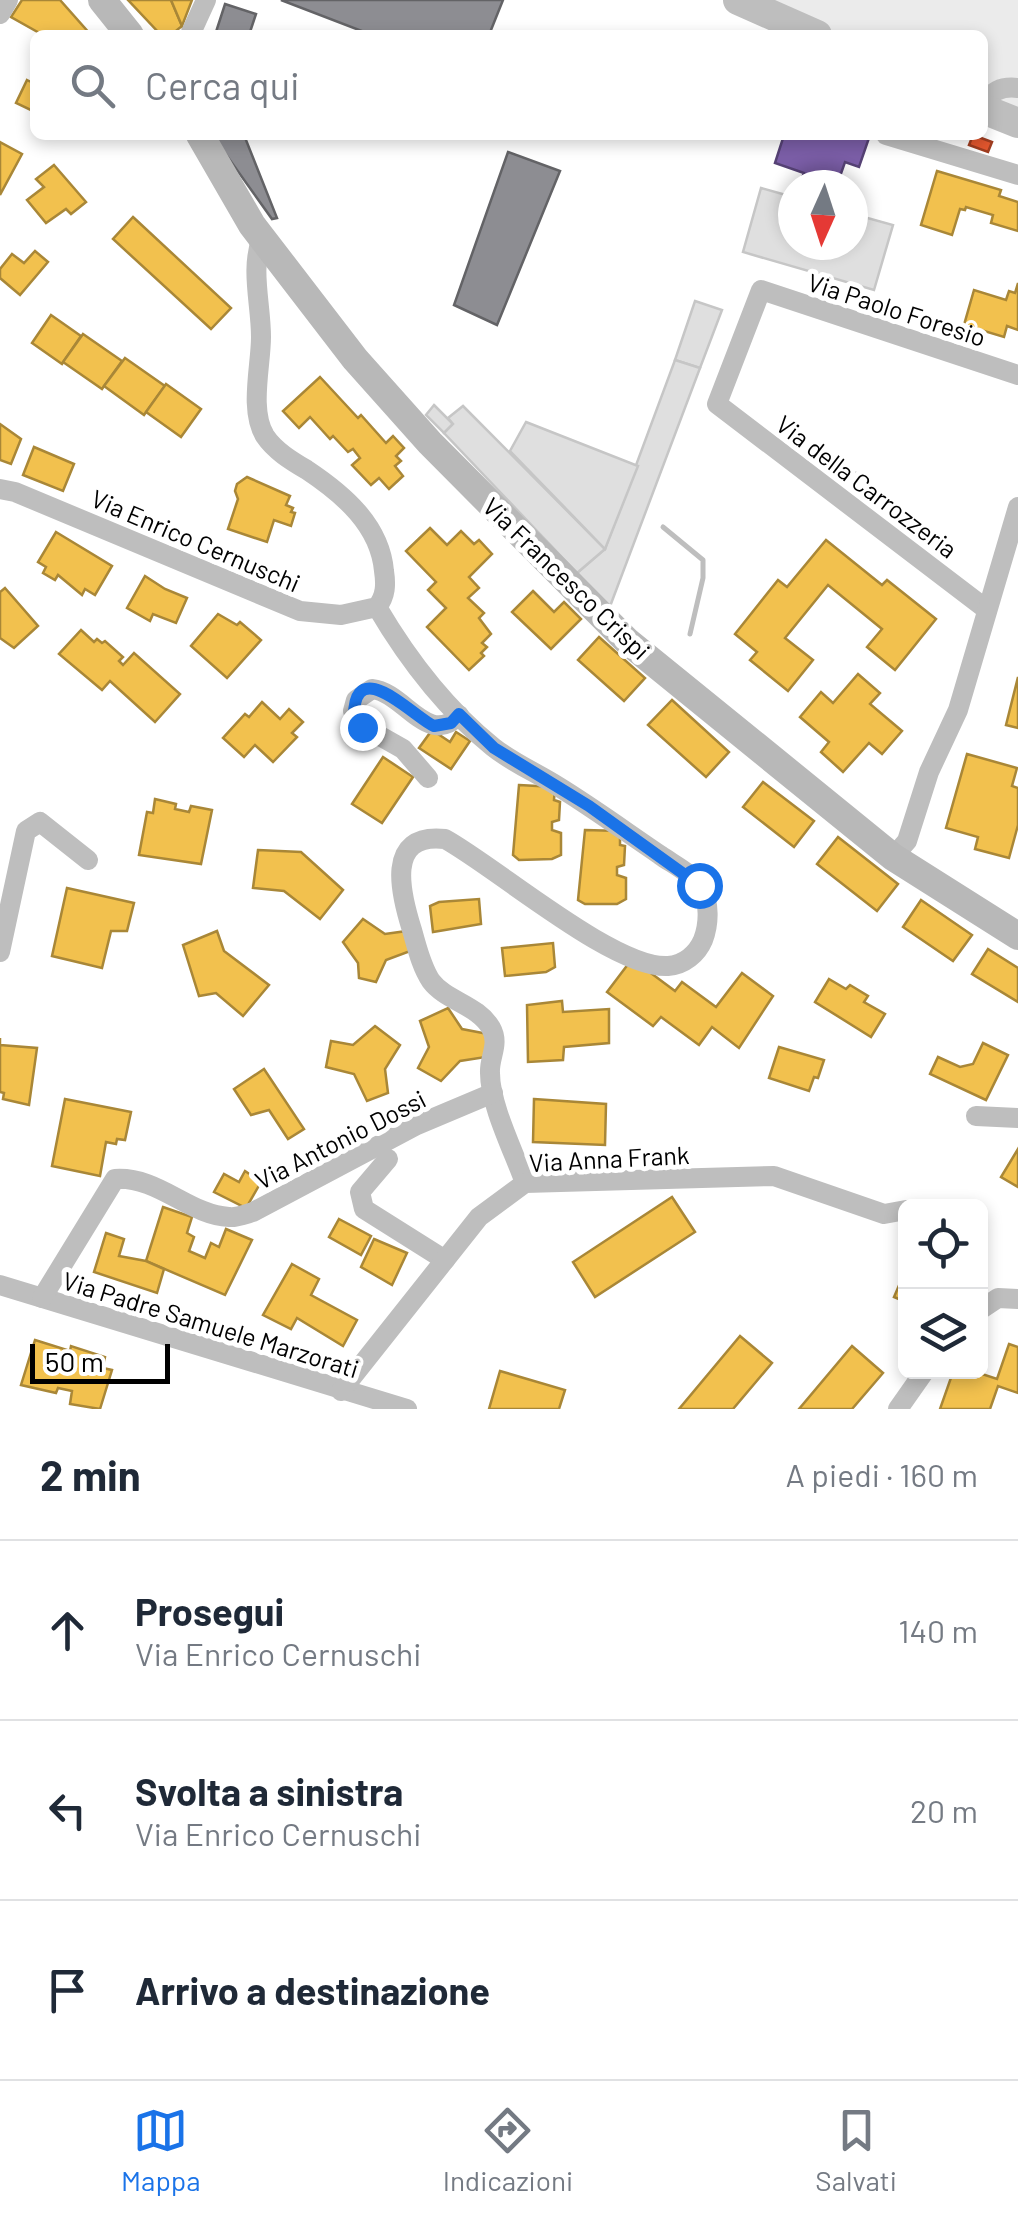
<!DOCTYPE html>
<html lang="it">
<head>
<meta charset="utf-8">
<style>
	body { margin:0; font-family:Barlow,sans-serif; background:#f2f2f3; color:#1f2937 }
	.controls { position:absolute; right:30px; bottom:30px; display:grid; overflow:hidden; border-radius:15px; box-shadow:0 5px 15px #0003 }
	.controls button { width:90px; height:90px; display:grid; place-items:center; padding:0; border:0; border-bottom:2px solid #e0e1e3; background:#fff; color:#1f2937; font:50px sans-serif }
	.compass { position:absolute; left:778px; top:170px; width:90px; height:90px; border-radius:50%; background:#fff; box-shadow:0 5px 15px #0003; rotate:183deg }
	.scale { position:absolute; left:30px; bottom:25px; width:140px; box-sizing:border-box; padding-left:10px; border:5px solid #000; border-top:0; font-size:28px; line-height:35px; white-space:nowrap; color:#000; -webkit-text-stroke:8px #fff; paint-order:stroke }
	.stop { position:absolute; width:30px; height:30px; margin:-22px; border:8px solid #1a73e8; border-radius:50%; background:#fff }
	.stop.end { background:#1a73e8; border-color:#fff; box-shadow:0 2px 10px #0008 }
	.list { margin:0; padding:0; list-style:none }
	h2 { display:flex; justify-content:space-between; align-items:center; height:130px; margin:0; padding:0 40px; font-size:42px }
	h2 small { font-size:32px; font-weight:400; color:#747a83 }
	.list li { display:grid; grid-template-columns:65px 1fr auto; gap:30px; align-items:center; box-sizing:border-box; height:180px; padding:0 40px; border-top:2px solid #e0e1e3 }
	.list b { display:block; font-size:38px; white-space:nowrap }
	.list p { margin:0; font-size:32px; white-space:nowrap; color:#747a83 }
	.list em { font-size:32px; font-style:normal; color:#747a83 }
	.icon { flex:none; width:55px; height:55px; fill:none; stroke:currentColor; stroke-width:2; stroke-linecap:round; stroke-linejoin:round }
	.map { position:relative; flex:none; width:1018px; height:1409px; overflow:hidden }
	.search { position:absolute; background:#fff; box-shadow:0 5px 15px #0003; left:30px; right:30px; top:30px; height:110px; display:flex; align-items:center; gap:25px; box-sizing:border-box; padding:0 35px; border-radius:15px; color:#747a83; font-size:38px }
	.sheet { height:670px; background:#fff }
	nav { display:flex; justify-content:space-around; align-items:center; box-sizing:border-box; height:140px; border-top:2px solid #e0e1e3; background:#fff; font-size:28px; color:#747a83 }
	nav a { display:grid; justify-items:center; gap:5px }
	nav .on { color:#1a73e8 }
	.map>svg:first-child { display:block }
</style>
</head>
<body>
<div class="map">
<svg width="1018" height="1409" viewBox="0 0 1018 1409">
	<rect width="100%" height="100%" fill="#fff"/>
	<polygon fill="#ebebeb" points="758,0 1018,0 1018,116 983,101 983,35 833,35"/>
	<g fill="#f2c14e" stroke="#a98737" stroke-width="2.5">
		<polygon points="22,0 60,0 91,35 43,35 11,17"/>
		<polygon points="128,0 171,0 182,26 171,35 161,35"/>
		<polygon points="171,0 192,0 182,26"/>
		<polygon points="27,80 35,84 35,112 16,103"/>
		<polygon points="0,142 22,154 0,195"/>
		<polygon points="54,165 86,202 71,214 66,209 46,223 27,200 44,187 36,179"/>
		<polygon points="937,171 1001,190 999,196 1018,202 1018,231 991,223 993,215 966,207 965,210 960,209 952,235 921,225"/>
		<polygon points="133,217 231,308 211,329 113,239"/>
		<polygon points="35,251 48,262 20,295 0,278 0,269 12,254 24,263"/>
		<polygon points="1018,283 1018,330 1007,326 1004,337 964,325 974,290 1006,300 1009,291 1015,293"/>
		<polygon points="51,315 81,336 62,364 32,343"/>
		<polygon points="83,334 122,361 102,389 63,362"/>
		<polygon points="125,358 165,386 144,415 104,386"/>
		<polygon points="320,377 358,418 361,415 386,443 393,436 404,448 396,456 401,461 395,466 403,476 389,489 379,478 371,485 352,465 360,458 353,449 348,452 333,436 330,439 310,417 299,428 283,411"/>
		<polygon points="166,384 201,409 181,437 146,412"/>
		<polygon points="0,424 21,439 11,464 0,460"/>
		<polygon points="34,447 74,464 63,491 23,475"/>
		<polygon points="247,477 290,496 286,505 293,508 291,512 295,513 291,526 274,520 267,542 228,529 238,499 235,491 237,484"/>
		<polygon points="430,528 447,545 461,531 474,544 479,540 492,554 469,577 479,588 468,598 484,613 479,618 491,634 482,643 487,647 481,653 484,656 469,670 427,627 446,608 428,590 436,582 406,551"/>
		<polygon points="56,532 112,566 95,595 85,589 82,595 58,575 55,580 43,573 46,567 38,562"/>
		<polygon points="826,540 882,585 887,580 936,619 895,670 867,647 882,629 828,585 785,638 813,660 788,691 750,660 757,652 735,634 778,580 787,587"/>
		<polygon points="145,576 165,589 187,598 176,623 153,614 150,621 127,608"/>
		<polygon points="5,588 38,626 14,648 0,638 0,592"/>
		<polygon points="533,591 554,612 564,602 581,619 551,649 512,612"/>
		<polygon points="218,614 237,625 240,622 261,640 227,678 191,646"/>
		<polygon points="81,630 94,642 97,639 102,643 105,641 123,657 119,661 123,665 134,653 180,694 155,722 110,681 102,690 59,654"/>
		<polygon points="599,637 645,678 624,701 578,660"/>
		<polygon points="858,674 880,693 870,704 902,731 882,754 869,743 843,772 821,752 829,742 800,717 821,692 833,703"/>
		<polygon points="1018,677 1018,728 1006,725"/>
		<polygon points="672,700 729,752 706,777 648,725"/>
		<polygon points="262,702 280,719 289,709 303,722 292,733 297,737 273,762 255,745 244,757 223,738 245,714 249,717"/>
		<polygon points="432,730 450,742 456,732 470,741 451,769 419,748"/>
		<polygon points="967,754 1017,768 1012,786 1018,788 1018,825 1009,858 975,849 978,837 946,828"/>
		<polygon points="383,757 413,777 382,823 352,804"/>
		<polygon points="763,782 814,821 794,847 743,807"/>
		<polygon points="519,785 555,787 554,800 560,802 559,820 552,822 552,830 561,833 561,855 552,859 519,860 513,855"/>
		<polygon points="155,799 176,804 175,809 189,812 191,806 212,810 201,864 139,855 147,812 153,813"/>
		<polygon points="585,830 620,831 620,845 625,846 624,865 617,867 617,875 626,878 626,899 617,904 585,904 578,900"/>
		<polygon points="838,837 898,884 877,911 817,864"/>
		<polygon points="258,850 301,852 343,890 320,919 284,891 253,888"/>
		<polygon points="67,888 134,903 127,931 111,931 102,968 52,956"/>
		<polygon points="479,899 481,924 433,932 430,906 439,902"/>
		<polygon points="921,900 972,935 953,961 903,927"/>
		<polygon points="363,919 385,934 407,931 413,950 386,960 376,982 359,978 358,963 343,942"/>
		<polygon points="217,931 224,951 269,985 243,1016 216,993 199,996 183,945"/>
		<polygon points="553,943 555,967 546,972 505,976 502,948"/>
		<polygon points="988,949 1018,968 1018,1002 972,974"/>
		<polygon points="632,959 675,991 682,982 716,1007 742,973 773,996 739,1048 712,1027 699,1045 661,1017 653,1026 607,992"/>
		<polygon points="829,979 846,989 850,985 868,996 864,1002 885,1014 871,1037 815,1002"/>
		<polygon points="562,1001 563,1012 609,1009 609,1043 564,1047 563,1060 528,1062 527,1005"/>
		<polygon points="448,1008 462,1029 488,1034 486,1057 460,1061 441,1081 418,1068 429,1047 420,1021"/>
		<polygon points="375,1026 400,1045 385,1069 388,1093 367,1101 354,1074 326,1067 331,1041 353,1045"/>
		<polygon points="0,1038 0,1045 37,1048 29,1105 3,1099 4,1093 0,1092"/>
		<polygon points="983,1043 1008,1055 986,1100 930,1074 938,1057 960,1067 973,1064"/>
		<polygon points="779,1047 824,1060 818,1078 814,1077 809,1091 769,1078"/>
		<polygon points="264,1069 304,1129 288,1139 269,1110 251,1115 234,1089"/>
		<polygon points="65,1099 131,1112 125,1140 117,1139 116,1144 106,1142 100,1176 52,1166"/>
		<polygon points="534,1099 606,1104 605,1145 533,1142"/>
		<polygon points="1018,1149 1018,1187 1001,1177"/>
		<polygon points="245,1171 261,1182 246,1208 214,1192 224,1174 239,1182"/>
		<polygon points="672,1197 695,1232 595,1297 573,1262"/>
		<polygon points="163,1207 192,1217 187,1233 194,1237 189,1251 205,1258 211,1243 219,1247 226,1229 252,1240 225,1295 146,1261"/>
		<polygon points="339,1219 371,1236 361,1255 329,1237"/>
		<polygon points="106,1233 124,1239 119,1256 146,1261 164,1269 157,1293 94,1272"/>
		<polygon points="374,1239 407,1253 392,1285 361,1267"/>
		<polygon points="292,1264 319,1279 311,1295 357,1320 343,1346 297,1318 291,1329 263,1315"/>
		<polygon points="906,1269 906,1302 894,1297"/>
		<polygon points="740,1336 772,1363 733,1409 679,1409"/>
		<polygon points="35,1340 70,1351 71,1346 105,1357 103,1368 112,1370 100,1409 70,1404 72,1391 58,1388 56,1393 21,1385"/>
		<polygon points="1009,1344 1018,1347 1018,1393 998,1386 990,1409 940,1409 953,1372 976,1372 997,1379"/>
		<polygon points="852,1346 883,1373 852,1409 799,1409"/>
		<polygon points="500,1371 565,1390 559,1409 489,1409"/>
	</g>
	<polygon fill="#e4572e" stroke="#a03d20" stroke-width="2.5" points="973,135 992,142 988,152 969,145"/>
	<polygon fill="#7b5ea7" stroke="#564275" stroke-width="2.5" points="784,135 795,136 870,135 859,167 845,162 837,185 805,185 800,182 804,173 775,163"/>
	<g fill="#8d8d92" stroke="#636366" stroke-width="2.5">
		<polygon points="281,0 503,0 489,35 372,35"/>
		<polygon points="225,4 256,14 249,35 215,35"/>
		<polygon points="212,135 244,135 277,218 272,219"/>
		<polygon points="508,152 560,171 497,325 454,305"/>
	</g>
	<g fill="none" stroke-linecap="round" stroke-linejoin="round">
		<polyline stroke="#bebebe" stroke-width="5" points="663,527 703,560 703,578 690,634"/>
	</g>
	<g fill="#dfdfdf" stroke="#c6c6c6" stroke-width="2.5">
		<polygon points="761,188 793,197 793,245 853,245 853,214 893,225 874,290 743,252"/>
		<polygon points="695,301 722,310 700,368 675,360"/>
		<polygon points="675,360 700,368 609,609 577,573 605,549"/>
		<polygon points="434,405 453,424 444,433 426,415"/>
		<polygon points="463,406 605,549 577,573 444,433 453,424 448,418"/>
		<polygon points="526,422 638,466 605,549 510,451"/>
		<polygon points="847,470 866,476 862,489 844,478"/>
	</g>
	<g fill="none" stroke-linecap="round" stroke-linejoin="round">
		<g stroke="#bebebe" stroke-width="20">
			<polyline points="0,14 8,0"/>
			<polyline points="190,35 206,0"/>
			<path d="M983,106c8,-15 18,-20 35,-18"/>
			<polyline points="886,135 1018,175"/>
			<path d="M0,489l15,3 285,119 41,4 36,-8c9,-11 9,-23 7,-36 -4,-46 -41,-77 -77,-101 -15,-9 -32,-19 -42,-34 -16,-26 -4,-70 -4,-99 0,-34 -11,-67 1,-100"/>
			<path d="M377,607c30,51 69,102 116,140 20,16 44,26 66,40 34,21 67,45 101,68 14,10 32,18 41,33 9,15 8,36 2,52 -6,14 -19,25 -35,26 -54,3 -172,-99 -223,-127 -61,-7 -44,56 -33,91 5,17 9,36 19,51 15,20 47,24 60,47 9,16 -2,29 -1,45 0,32 24,79 35,110"/>
			<polyline points="986,609 717,404 761,290 1018,375"/>
			<path d="M428,778l-25,-29 -46,-26 -4,-12 3,-11 16,-11c32,3 56,59 87,26"/>
			<polyline points="893,857 907,841 929,772 958,710 1018,507"/>
			<polyline points="0,952 26,831 40,822 88,860"/>
			<polyline points="976,1116 1018,1118"/>
			<polyline points="388,1159 360,1192 364,1209 445,1260"/>
			<polyline points="0,1285 407,1409"/>
			<path d="M42,1298l73,-119c43,-3 74,36 114,38 7,1 17,-3 24,-5l164,-87 76,-32"/>
			<polyline points="980,1310 998,1298 1018,1299"/>
			<polyline points="341,1391 479,1217 525,1183 774,1176 884,1214 906,1210"/>
			<polyline points="898,1409 924,1372"/>
		</g>
		<g stroke="#b8b8b8" stroke-width="28">
			<polyline points="102,0 130,35"/>
			<polyline points="200,135 252,225 355,359 430,443 627,641 893,857 1018,936"/>
		</g>
		<g stroke="#bebebe" stroke-width="30">
			<polyline points="738,0 817,35"/>
			<polyline points="983,109 1018,123"/>
		</g>
	</g>
	<g fill="none" stroke-linecap="round" stroke-linejoin="round">
		<path stroke="#1a73e8" stroke-width="12" d="M362,727l-8,-9c-1,-68 63,2 80,8l17,-3 8,-9 35,34 95,58 110,79"/>
	</g>
	<g text-anchor="middle" dominant-baseline="central" stroke-width="10" stroke-linejoin="round" paint-order="stroke">
		<g font-size="25" fill="#000" stroke="#fff">
			<text transform="translate(897 309) rotate(18)">Via Paolo Foresio</text>
			<text transform="translate(867 486) rotate(37)">Via della Carrozzeria</text>
			<text transform="translate(196 540) rotate(23)">Via Enrico Cernuschi</text>
			<text transform="translate(567 578) rotate(44)">Via Francesco Crispi</text>
			<text transform="translate(340 1139) rotate(-27)">Via Antonio Dossi</text>
			<text transform="translate(609 1158) rotate(-3)">Via Anna Frank</text>
			<text transform="translate(211 1324) rotate(17)">Via Padre Samuele Marzorati</text>
		</g>
	</g>
</svg>
<div class="controls">
<button><svg class="icon" aria-label="locate" viewBox="0 0 24 24"><circle cx="12" cy="12" r="6"/><path d="M12 2v4M12 18v4M2 12h4M18 12h4"/></svg></button>
<button><svg class="icon" aria-label="layers" viewBox="0 0 24 24"><path d="M12 4l9 5-9 5-9-5zM3 14l9 5 9-5"/></svg></button>
</div>
<svg class="compass" viewBox="-18 -18 36 36"><path d="M0-13l5 13h-10z" fill="#e53935"/><path d="M0 13l5-13h-10z" fill="#747a83"/></svg>
<div class="scale">50 m</div>
<div class="stop" style="left:699px;top:885px"></div>
<div class="stop end" style="left:362px;top:727px"></div>
<div class="search"><svg class="icon" aria-label="search" viewBox="0 0 24 24"><circle cx="10" cy="10" r="6"/><path d="M15 15l6 6"/></svg>Cerca qui</div>
</div>
<section class="sheet">
<h2>2 min<small>A piedi · 160 m</small></h2>
<ul class="list">
<li><svg class="icon" aria-label="ahead" viewBox="0 0 24 24"><path d="M12 20V5M6 11l6-6 6 6"/></svg><div><b>Prosegui</b><p>Via Enrico Cernuschi</p></div><em>140 m</em></li>
<li><svg class="icon" aria-label="left" viewBox="0 0 24 24"><path d="M17 20v-9H6M10 6l-5 5 5 5"/></svg><div><b>Svolta a sinistra</b><p>Via Enrico Cernuschi</p></div><em>20 m</em></li>
<li><svg class="icon" aria-label="arrive" viewBox="0 0 24 24"><path d="M6 21V4h12l-3 4 3 4H6"/></svg><div><b>Arrivo a destinazione</b></div></li>
</ul>
</section>
<nav>
<a class="on"><svg class="icon" aria-label="map" viewBox="0 0 24 24"><path d="M3 6l6-2 6 2 6-2v14l-6 2-6-2-6 2zM9 4v14M15 6v14"/></svg>Mappa</a>
<a><svg class="icon" aria-label="directions" viewBox="0 0 24 24"><path d="M12 3l9 9-9 9-9-9zM9 14v-3h6M13 9l2 2-2 2"/></svg>Indicazioni</a>
<a><svg class="icon" aria-label="saved" viewBox="0 0 24 24"><path d="M7 4h10v16l-5-4-5 4z"/></svg>Salvati</a>
</nav>
</body>
</html>
